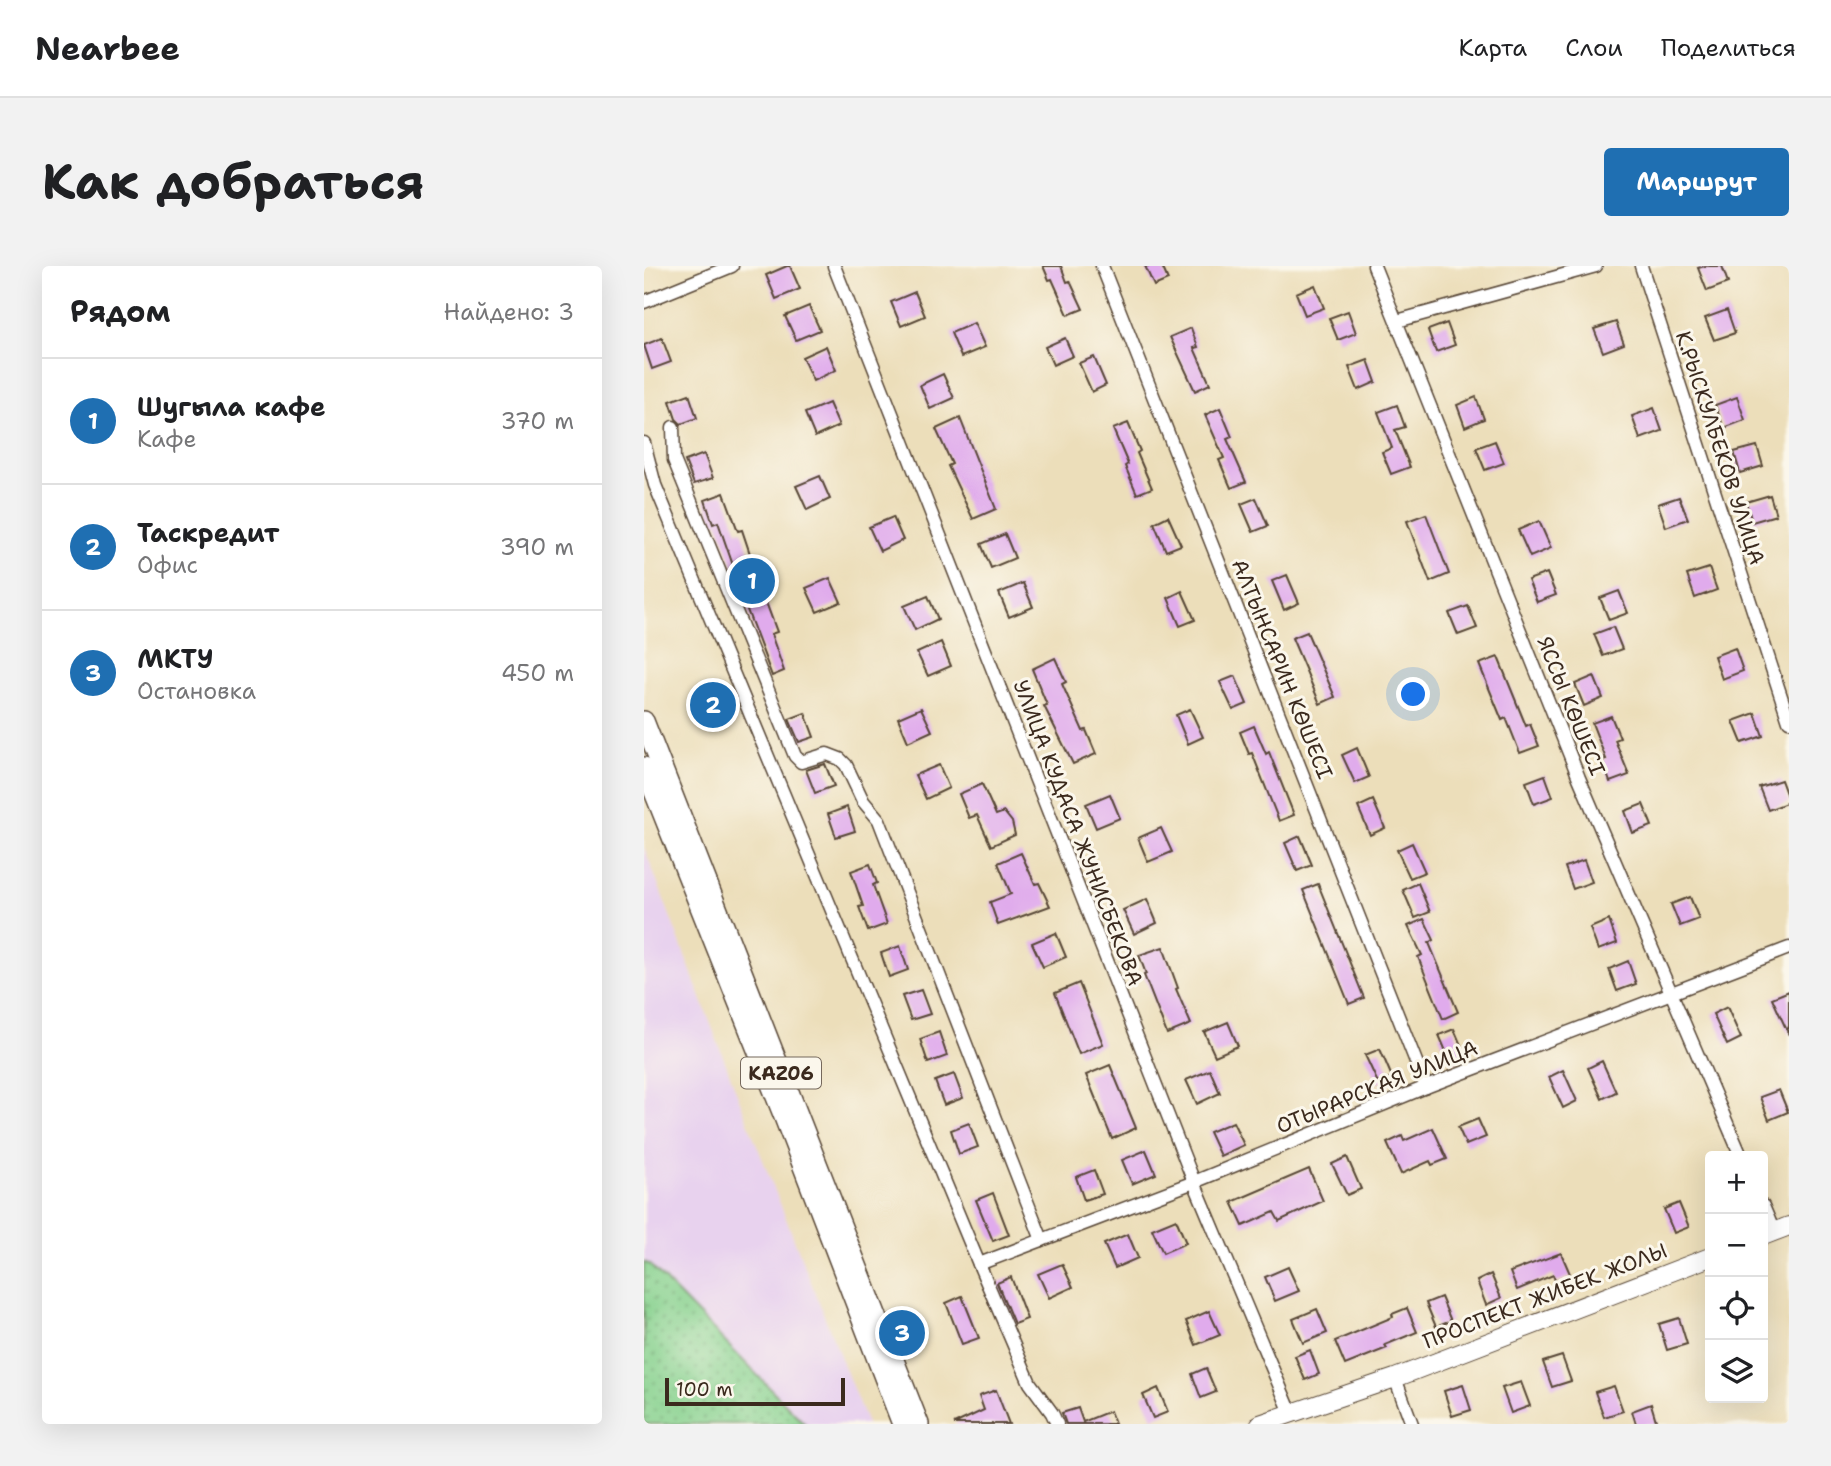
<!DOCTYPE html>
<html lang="ru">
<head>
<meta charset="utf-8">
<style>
	body { margin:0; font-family:"Shantell Sans",sans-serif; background:#f2f2f2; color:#202124 }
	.controls { position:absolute; right:21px; bottom:21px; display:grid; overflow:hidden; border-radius:7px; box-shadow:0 7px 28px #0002 }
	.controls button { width:63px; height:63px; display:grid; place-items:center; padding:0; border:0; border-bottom:2px solid #e0e0e0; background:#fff; color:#202124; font:35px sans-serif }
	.scale { position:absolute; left:21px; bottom:18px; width:180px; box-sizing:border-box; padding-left:7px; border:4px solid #3b2a1e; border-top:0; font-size:19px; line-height:24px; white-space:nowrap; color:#3b2a1e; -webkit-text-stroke:5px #fbf7ec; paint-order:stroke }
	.you { position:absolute; left:770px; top:429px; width:24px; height:24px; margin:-18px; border:5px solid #fff; border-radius:50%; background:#1a73e8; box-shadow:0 0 0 10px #1a73e833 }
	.badge { display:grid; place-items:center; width:46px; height:46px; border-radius:50%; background:#1f6fb2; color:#fff; font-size:23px; font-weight:700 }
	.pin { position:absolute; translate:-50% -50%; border:4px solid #fff; box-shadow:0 2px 7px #0006 }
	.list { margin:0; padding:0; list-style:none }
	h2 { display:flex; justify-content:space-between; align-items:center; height:91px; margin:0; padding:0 28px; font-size:30px }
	h2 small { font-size:23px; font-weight:400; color:#757577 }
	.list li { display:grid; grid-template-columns:46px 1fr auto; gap:21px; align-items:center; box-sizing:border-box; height:126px; padding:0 28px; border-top:2px solid #e0e0e0 }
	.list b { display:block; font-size:26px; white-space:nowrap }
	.list p { margin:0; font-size:23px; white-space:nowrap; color:#757577 }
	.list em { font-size:23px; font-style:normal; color:#757577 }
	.icon { flex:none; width:38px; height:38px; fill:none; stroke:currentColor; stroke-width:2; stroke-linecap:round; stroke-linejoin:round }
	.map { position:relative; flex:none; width:1145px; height:1158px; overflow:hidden; border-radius:7px }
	header { display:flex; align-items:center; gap:42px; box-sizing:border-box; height:98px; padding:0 35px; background:#fff; border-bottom:2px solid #e0e0e0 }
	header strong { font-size:33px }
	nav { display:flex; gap:38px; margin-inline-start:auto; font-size:24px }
	.intro { display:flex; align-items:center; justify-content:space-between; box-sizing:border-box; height:168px; padding:0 42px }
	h1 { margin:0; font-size:49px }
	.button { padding:18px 32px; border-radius:7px; background:#1f6fb2; color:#fff; font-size:24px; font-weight:700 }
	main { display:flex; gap:42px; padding:0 42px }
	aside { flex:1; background:#fff; border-radius:7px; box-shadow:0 7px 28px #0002 }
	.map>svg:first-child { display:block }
</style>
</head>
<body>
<header>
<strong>Nearbee</strong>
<nav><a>Карта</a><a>Слои</a><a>Поделиться</a></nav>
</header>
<div class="intro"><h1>Как добраться</h1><a class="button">Маршрут</a></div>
<main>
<aside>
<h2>Рядом<small>Найдено: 3</small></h2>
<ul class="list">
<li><span class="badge">1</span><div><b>Шугыла кафе</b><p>Кафе</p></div><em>370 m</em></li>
<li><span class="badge">2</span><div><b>Таскредит</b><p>Офис</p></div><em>390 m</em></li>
<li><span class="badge">3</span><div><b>МКТУ</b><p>Остановка</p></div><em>450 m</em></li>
</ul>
</aside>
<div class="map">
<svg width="1145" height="1158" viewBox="0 0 1145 1158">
	<defs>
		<pattern id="grass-dots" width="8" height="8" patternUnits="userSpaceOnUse" patternTransform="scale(1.75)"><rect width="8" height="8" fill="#86d18e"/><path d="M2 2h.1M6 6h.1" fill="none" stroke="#6faa73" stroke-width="1.8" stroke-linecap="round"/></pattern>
	</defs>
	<rect width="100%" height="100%" fill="#fbf7ec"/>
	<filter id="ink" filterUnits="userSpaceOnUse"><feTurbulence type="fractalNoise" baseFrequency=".0143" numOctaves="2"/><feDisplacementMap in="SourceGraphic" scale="14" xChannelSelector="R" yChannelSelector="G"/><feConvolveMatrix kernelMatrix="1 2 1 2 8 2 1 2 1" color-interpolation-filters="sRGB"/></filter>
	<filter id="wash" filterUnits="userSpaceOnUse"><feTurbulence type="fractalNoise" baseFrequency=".00686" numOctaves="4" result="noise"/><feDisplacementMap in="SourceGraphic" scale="28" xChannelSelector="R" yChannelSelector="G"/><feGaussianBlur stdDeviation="1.57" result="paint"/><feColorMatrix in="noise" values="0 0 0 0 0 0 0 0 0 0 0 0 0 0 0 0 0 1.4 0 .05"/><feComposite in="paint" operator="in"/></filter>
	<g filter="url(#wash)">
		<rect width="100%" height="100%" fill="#ecdeba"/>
		<polygon fill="#e8d2ee" points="0,581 103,854 223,1158 0,1158"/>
		<polygon fill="url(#grass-dots)" stroke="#607e56" stroke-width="2" points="0,996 5,998 161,1158 0,1158"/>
		<g id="blocks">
			<g fill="#e0abec">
				<polygon points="143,0 146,0 156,23 132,33 122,9"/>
				<polygon points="399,0 417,0 423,16 426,15 439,43 424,49 408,13 405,14"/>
				<polygon points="501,0 518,0 524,14 510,20"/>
				<polygon points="1061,0 1078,0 1084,17 1063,25 1054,2"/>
				<polygon points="671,19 680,42 661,49 652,27"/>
				<polygon points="271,26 281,50 257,60 247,36"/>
				<polygon points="165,40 176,64 152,74 141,50"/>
				<polygon points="1083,44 1091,67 1070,74 1061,52"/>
				<polygon points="704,45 712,67 694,74 685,52"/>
				<polygon points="972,56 980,78 959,86 950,63"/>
				<polygon points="330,57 341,81 317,91 307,67"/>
				<polygon points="803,57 811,79 792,86 784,64"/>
				<polygon points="547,62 554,81 550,82 566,118 551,125 526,71"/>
				<polygon points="18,72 27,96 8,103 0,79"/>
				<polygon points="421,72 429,90 409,99 401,81"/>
				<polygon points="182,80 192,104 169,115 158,91"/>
				<polygon points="450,91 462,119 448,126 435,97"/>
				<polygon points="724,94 732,116 714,124 705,101"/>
				<polygon points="299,108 310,132 286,143 276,119"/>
				<polygon points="45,128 53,152 37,158 32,153 26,135"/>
				<polygon points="832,131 840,153 821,161 813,139"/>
				<polygon points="1093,131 1101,154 1080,162 1071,139"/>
				<polygon points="185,137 195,160 171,171 161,147"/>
				<polygon points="753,139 761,161 751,164 766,201 747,208 738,186 748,182 734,146"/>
				<polygon points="576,142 588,171 583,173 602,216 587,222 575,194 580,192 561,149"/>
				<polygon points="1010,142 1018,165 996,173 988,150"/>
				<polygon points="316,152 352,243 329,253 304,200 308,198 292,163"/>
				<polygon points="484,157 496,185 493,187 508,222 493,228 481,200 484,198 469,163"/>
				<polygon points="851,175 860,197 841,204 832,182"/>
				<polygon points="1113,180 1119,200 1096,207 1090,186"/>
				<polygon points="60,188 69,212 50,218 41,195"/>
				<polygon points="176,210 186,233 163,244 152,220"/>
				<polygon points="80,227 94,265 98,264 106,288 104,288 133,366 127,368 140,405 128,410 91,312 93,311 74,256 69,258 61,234"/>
				<polygon points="1126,229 1132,249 1108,256 1102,236"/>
				<polygon points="1035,231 1044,253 1022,261 1014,238"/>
				<polygon points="612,232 624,260 609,266 597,238"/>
				<polygon points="782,248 805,308 786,316 763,255"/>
				<polygon points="524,250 537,279 522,285 510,257"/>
				<polygon points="249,251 259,274 236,285 225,261"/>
				<polygon points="895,255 907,282 886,291 874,264"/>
				<polygon points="361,268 371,292 347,302 337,278"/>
				<polygon points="1065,302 1073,324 1051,332 1043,309"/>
				<polygon points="903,307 912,329 893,336 884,314"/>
				<polygon points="643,309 655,337 640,344 628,315"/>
				<polygon points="186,312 197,336 173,346 162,322"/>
				<polygon points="379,317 389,341 365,351 355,327"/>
				<polygon points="538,325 551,354 536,360 524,332"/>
				<polygon points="975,325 984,347 965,354 956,332"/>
				<polygon points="284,330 294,353 271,364 260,340"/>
				<polygon points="824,340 833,362 814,369 805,347"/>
				<polygon points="969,361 978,383 959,390 950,368"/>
				<polygon points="663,366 691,431 676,438 648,372"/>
				<polygon points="297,376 307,400 284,410 273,387"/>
				<polygon points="1091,382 1099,405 1078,413 1070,390"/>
				<polygon points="854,391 882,460 886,458 895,480 876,487 862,452 858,454 835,398"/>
				<polygon points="411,392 422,416 418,418 439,465 442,464 452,488 429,498 400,440 403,439 388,403"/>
				<polygon points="591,410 603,438 589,444 576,416"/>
				<polygon points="950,410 959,432 940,440 931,418"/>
				<polygon points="277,442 288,465 264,476 254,452"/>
				<polygon points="546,443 559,471 544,478 532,449"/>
				<polygon points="161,447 170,471 155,476 145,453"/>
				<polygon points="1111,447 1119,470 1098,477 1089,455"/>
				<polygon points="967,450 976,472 971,474 985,509 966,516 958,494 962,493 948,457"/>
				<polygon points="610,460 622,488 625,486 650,549 635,555 608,487 605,488 596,466"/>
				<polygon points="713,482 725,511 711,517 698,489"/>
				<polygon points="181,498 190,520 171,527 162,504"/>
				<polygon points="295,499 305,522 282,533 271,509"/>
				<polygon points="901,509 909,531 890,538 882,516"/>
				<polygon points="1137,514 1145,536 1124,544 1115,521"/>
				<polygon points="338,518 352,549 360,546 368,556 371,569 347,580 333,549 325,552 315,528"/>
				<polygon points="466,528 476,552 452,562 442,538"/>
				<polygon points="729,534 741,562 726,569 714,541"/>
				<polygon points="999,538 1008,560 989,567 981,545"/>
				<polygon points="203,541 211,565 192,571 184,548"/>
				<polygon points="517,562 528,586 504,596 494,572"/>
				<polygon points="656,570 668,599 653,605 641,577"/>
				<polygon points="768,577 781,606 766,612 753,584"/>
				<polygon points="377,587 391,618 395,617 406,640 354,659 346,636 367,628 354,597"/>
				<polygon points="940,594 948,616 929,623 921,601"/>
				<polygon points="226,598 233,617 229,619 243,658 224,665 215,641 219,640 207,605"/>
				<polygon points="774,617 786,646 771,652 759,624"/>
				<polygon points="674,618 720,732 705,738 659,624"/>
				<polygon points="1046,631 1055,653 1036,660 1027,638"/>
				<polygon points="503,633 513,657 490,668 479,644"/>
				<polygon points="780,653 790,674 785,677 814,746 799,753 774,691 778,689 764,660"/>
				<polygon points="965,654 973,677 954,684 946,662"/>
				<polygon points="412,667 422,691 399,701 388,677"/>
				<polygon points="256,680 264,704 245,711 237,687"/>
				<polygon points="519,681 534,722 532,723 547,758 523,768 500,709 502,708 495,689"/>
				<polygon points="984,695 992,718 973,725 965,703"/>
				<polygon points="435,717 459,778 435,788 411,727"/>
				<polygon points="277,724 286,748 267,754 258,730"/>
				<polygon points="1145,725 1145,769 1128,732"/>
				<polygon points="1083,741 1097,772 1083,779 1069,748"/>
				<polygon points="584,756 594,780 571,790 560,766"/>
				<polygon points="810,763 822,791 807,797 795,769"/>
				<polygon points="295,766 303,790 284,797 276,773"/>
				<polygon points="736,783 748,811 734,817 721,789"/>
				<polygon points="958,795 972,826 958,833 944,802"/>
				<polygon points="466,799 492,862 468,873 442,809"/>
				<polygon points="566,804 576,827 553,838 542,814"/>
				<polygon points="919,804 933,835 919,842 905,811"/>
				<polygon points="310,808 319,832 300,839 291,815"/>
				<polygon points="1135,824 1144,846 1125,854 1116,831"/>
				<polygon points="834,853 842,871 822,879 814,861"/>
				<polygon points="589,856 600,879 576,890 565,866"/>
				<polygon points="325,857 334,881 315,888 307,864"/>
				<polygon points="789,862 803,893 788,899 786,895 757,908 743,877 758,870 760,875"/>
				<polygon points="502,884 512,908 488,918 478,894"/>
				<polygon points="703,891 717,923 703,929 688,898"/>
				<polygon points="665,903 679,935 635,955 630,946 599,960 588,936"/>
				<polygon points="450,904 459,928 440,934 432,911"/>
				<polygon points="349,927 365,969 349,975 332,934"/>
				<polygon points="1035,937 1045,961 1030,967 1020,943"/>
				<polygon points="532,953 542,977 519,987 508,963"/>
				<polygon points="484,968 494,992 471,1002 460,978"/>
				<polygon points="917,987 927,1010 912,1017 909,1009 873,1024 866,1006"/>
				<polygon points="418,998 429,1021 405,1032 394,1008"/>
				<polygon points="644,1001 655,1025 631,1035 621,1011"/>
				<polygon points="847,1008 857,1032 842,1039 833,1015"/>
				<polygon points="367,1011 383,1053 370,1058 353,1017"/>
				<polygon points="318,1030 335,1072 318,1078 302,1037"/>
				<polygon points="797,1031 807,1055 792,1061 782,1037"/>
				<polygon points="763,1042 773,1066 741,1079 743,1082 701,1099 691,1075 749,1051 748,1048"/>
				<polygon points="673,1043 683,1067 659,1077 649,1053"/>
				<polygon points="565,1045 576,1069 552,1079 542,1055"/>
				<polygon points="1035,1052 1043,1078 1023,1084 1015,1058"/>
				<polygon points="666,1084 675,1108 661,1114 651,1090"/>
				<polygon points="918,1090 927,1115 908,1121 899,1096"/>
				<polygon points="562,1102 572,1126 557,1132 548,1108"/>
				<polygon points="877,1116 886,1140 867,1147 858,1122"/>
				<polygon points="819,1119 827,1144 808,1150 800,1125"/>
				<polygon points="970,1120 979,1145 960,1151 951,1126"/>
				<polygon points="514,1122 524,1146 509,1152 499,1129"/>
				<polygon points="352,1124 365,1158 310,1158 340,1144 335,1130"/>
				<polygon points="1007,1138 1013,1158 992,1158 988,1145"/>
				<polygon points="434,1142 439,1156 466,1145 471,1158 422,1158 418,1147"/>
			</g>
		</g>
	</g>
	<g filter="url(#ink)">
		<use href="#blocks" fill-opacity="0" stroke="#564535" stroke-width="2"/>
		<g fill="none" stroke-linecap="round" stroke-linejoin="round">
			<g stroke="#564535" stroke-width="15">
				<g id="minor">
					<polyline points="190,0 550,916 647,1147"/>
					<polyline points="458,0 782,821"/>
					<polyline points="730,0 935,512 1097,890"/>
					<polyline points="997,0 1145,455"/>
					<polyline points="0,36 88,0"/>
					<polyline points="753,55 952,0"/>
					<polyline points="29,161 30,194 151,490 157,496 183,488 196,493 202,499 219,535 235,554 398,974"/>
					<polyline points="0,177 11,219 335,998 386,1117 408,1147 413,1158"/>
					<polyline points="1119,940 1130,966"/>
					<polyline points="335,998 550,916 782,821 1145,682"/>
					<polyline points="751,1112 768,1158"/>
				</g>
			</g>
			<g stroke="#564535" stroke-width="20">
				<g id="secondary">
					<polyline points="1119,970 1145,960"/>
					<polyline points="616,1158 751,1112 1066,991"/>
				</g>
			</g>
			<g stroke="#564535" stroke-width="22">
				<g id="primary">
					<polyline points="0,455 275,1158"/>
					<polyline points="0,501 138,846 258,1158"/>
				</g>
			</g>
			<use href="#minor" stroke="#fff" stroke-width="12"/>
			<use href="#secondary" stroke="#fff" stroke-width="18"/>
			<use href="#primary" stroke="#fff" stroke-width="19"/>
		</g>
	</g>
	<g text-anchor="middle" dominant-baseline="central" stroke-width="6" stroke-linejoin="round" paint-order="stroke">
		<rect fill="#fbf7ec" stroke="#75685c" stroke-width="2" x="97" y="791.5" width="80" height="31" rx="5"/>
		<g font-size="19" font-weight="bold" fill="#3b2a1e">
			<text x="137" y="807">KАZ06</text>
		</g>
		<g font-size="21" fill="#3b2a1e" stroke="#fbf7ec">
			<text transform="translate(1076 182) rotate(72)">К.РЫСКУЛБЕКОВ УЛИЦА</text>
			<text transform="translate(638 403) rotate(68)">АЛТЫНСАРИН КӨШЕСІ</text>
			<text transform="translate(927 440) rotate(68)">ЯССЫ КӨШЕСІ</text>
			<text transform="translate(434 567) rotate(69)">УЛИЦА КУДАСА ЖУНИСБЕКОВА</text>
			<text transform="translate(733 821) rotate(-22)">ОТЫРАРСКАЯ УЛИЦА</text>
			<text transform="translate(901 1030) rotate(-21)">ПРОСПЕКТ ЖИБЕК ЖОЛЫ</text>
		</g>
	</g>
</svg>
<div class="controls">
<button>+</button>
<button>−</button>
<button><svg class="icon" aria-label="locate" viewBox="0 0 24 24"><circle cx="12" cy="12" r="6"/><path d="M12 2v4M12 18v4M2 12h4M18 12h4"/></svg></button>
<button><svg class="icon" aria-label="layers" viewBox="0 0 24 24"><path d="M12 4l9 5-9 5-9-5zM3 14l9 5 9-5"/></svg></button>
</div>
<div class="scale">100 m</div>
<div class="you"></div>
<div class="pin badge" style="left:108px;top:315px">1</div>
<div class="pin badge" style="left:69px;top:439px">2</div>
<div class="pin badge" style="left:258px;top:1067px">3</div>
</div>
</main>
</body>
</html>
